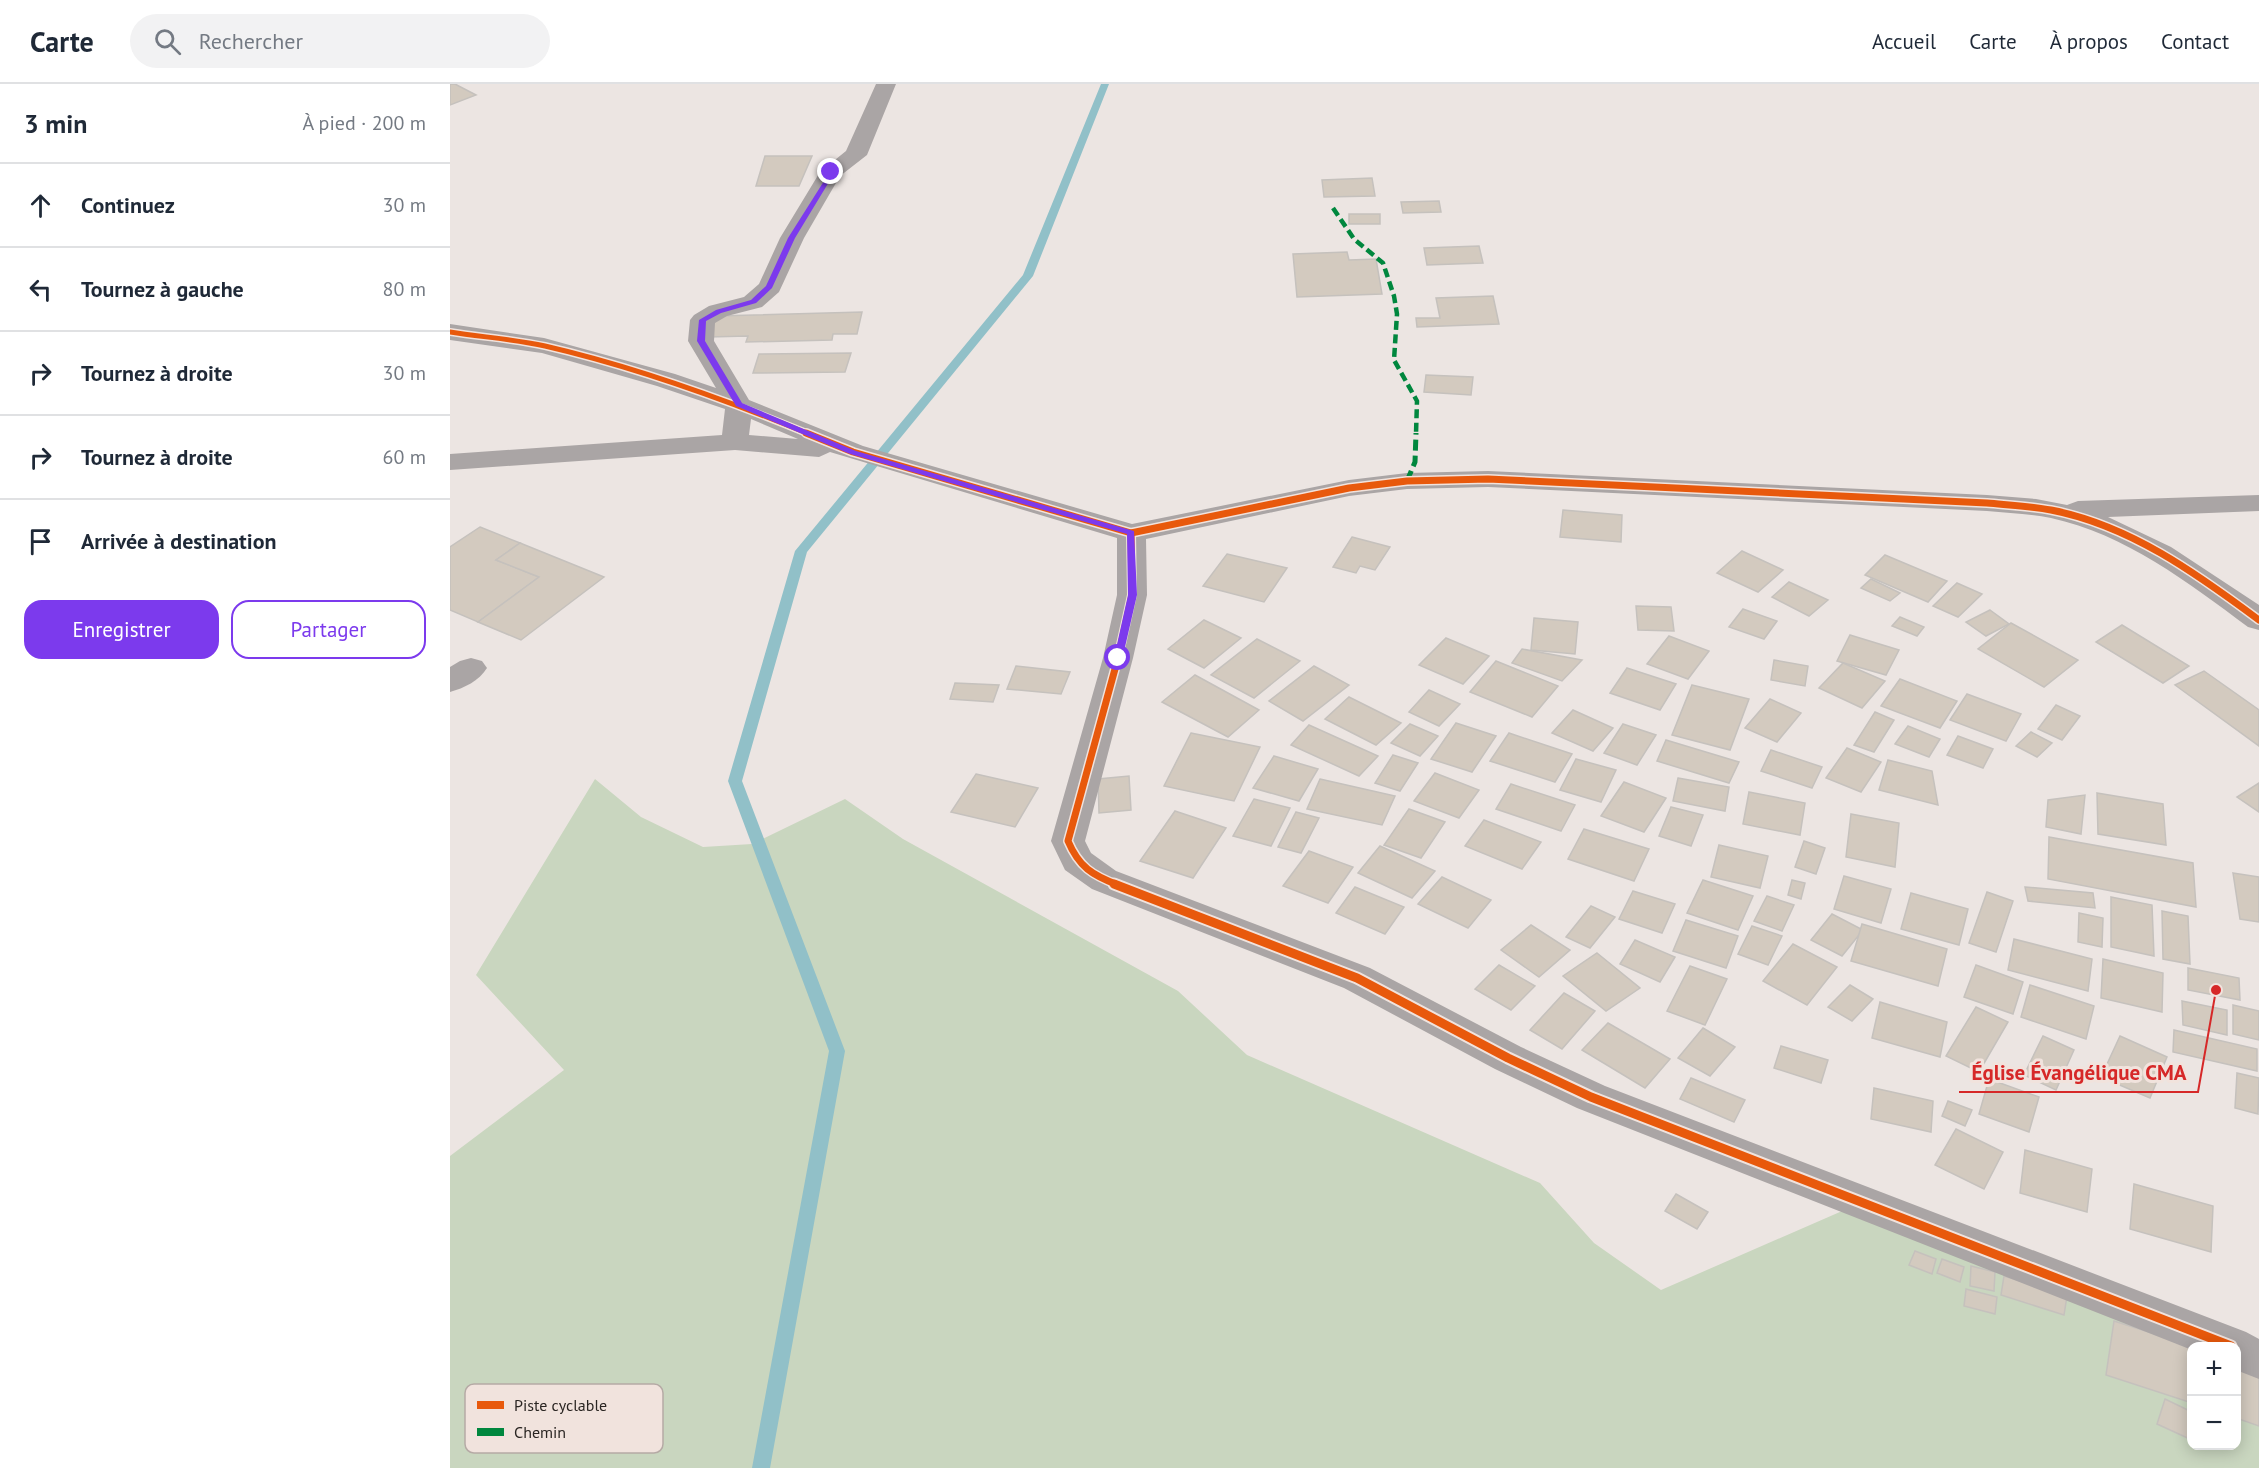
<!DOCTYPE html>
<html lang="fr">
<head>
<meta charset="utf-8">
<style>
	body { margin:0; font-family:"PT Sans",sans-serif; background:#f2f2f3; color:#1f2937 }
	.controls { position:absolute; right:18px; bottom:18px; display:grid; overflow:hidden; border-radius:12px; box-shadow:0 3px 15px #0003 }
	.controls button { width:54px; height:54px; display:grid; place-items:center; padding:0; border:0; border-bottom:2px solid #e0e1e3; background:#fff; color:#1f2937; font:30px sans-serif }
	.stop { position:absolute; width:18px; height:18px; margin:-14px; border:4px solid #7c3aed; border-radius:50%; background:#fff }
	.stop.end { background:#7c3aed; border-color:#fff; box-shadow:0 2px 6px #0008 }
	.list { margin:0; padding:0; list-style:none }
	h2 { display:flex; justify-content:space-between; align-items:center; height:78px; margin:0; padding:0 24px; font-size:26px }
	h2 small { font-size:20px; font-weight:400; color:#747a83 }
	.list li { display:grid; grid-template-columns:39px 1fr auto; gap:18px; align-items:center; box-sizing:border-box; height:84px; padding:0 24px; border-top:2px solid #e0e1e3 }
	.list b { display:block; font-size:22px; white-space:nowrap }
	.list em { font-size:20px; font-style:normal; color:#747a83 }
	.actions { display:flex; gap:12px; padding:18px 24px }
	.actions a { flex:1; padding:14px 0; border:2px solid #7c3aed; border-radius:18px; text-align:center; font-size:21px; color:#7c3aed }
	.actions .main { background:#7c3aed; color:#fff }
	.icon { flex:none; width:33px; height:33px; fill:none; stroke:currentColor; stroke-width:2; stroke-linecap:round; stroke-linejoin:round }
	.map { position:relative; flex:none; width:1809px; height:1384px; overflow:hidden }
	header { display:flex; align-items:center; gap:36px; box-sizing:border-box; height:84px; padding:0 30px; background:#fff; border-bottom:2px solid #e0e1e3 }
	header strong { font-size:28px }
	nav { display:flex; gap:33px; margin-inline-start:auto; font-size:21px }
	.search { width:420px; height:54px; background:#f2f2f3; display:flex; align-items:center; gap:15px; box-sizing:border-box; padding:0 21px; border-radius:33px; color:#747a83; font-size:22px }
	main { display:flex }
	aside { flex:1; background:#fff }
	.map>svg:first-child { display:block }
</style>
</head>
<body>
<header>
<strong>Carte</strong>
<div class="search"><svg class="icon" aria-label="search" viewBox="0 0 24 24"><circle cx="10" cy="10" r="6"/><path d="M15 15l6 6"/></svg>Rechercher</div>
<nav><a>Accueil</a><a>Carte</a><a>À propos</a><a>Contact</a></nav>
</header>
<main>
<aside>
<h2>3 min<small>À pied · 200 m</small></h2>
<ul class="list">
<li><svg class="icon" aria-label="ahead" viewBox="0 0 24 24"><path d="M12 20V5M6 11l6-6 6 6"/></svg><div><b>Continuez</b></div><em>30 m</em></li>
<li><svg class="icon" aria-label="left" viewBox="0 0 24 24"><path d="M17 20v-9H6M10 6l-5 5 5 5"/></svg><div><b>Tournez à gauche</b></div><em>80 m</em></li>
<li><svg class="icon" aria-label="right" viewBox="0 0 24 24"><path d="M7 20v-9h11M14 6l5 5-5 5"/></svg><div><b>Tournez à droite</b></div><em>30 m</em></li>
<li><svg class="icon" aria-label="right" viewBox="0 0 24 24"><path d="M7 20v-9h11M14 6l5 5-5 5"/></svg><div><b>Tournez à droite</b></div><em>60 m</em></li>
<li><svg class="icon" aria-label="arrive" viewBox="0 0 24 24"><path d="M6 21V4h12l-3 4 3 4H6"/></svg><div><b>Arrivée à destination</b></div></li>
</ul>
<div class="actions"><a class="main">Enregistrer</a><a>Partager</a></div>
</aside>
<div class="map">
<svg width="1809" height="1384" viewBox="0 0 1809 1384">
	<rect width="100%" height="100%" fill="#ece5e2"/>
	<polygon fill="#c9d6bf" points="145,695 191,733 253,763 302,760 395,715 453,755 728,907 797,971 1090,1099 1144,1159 1211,1206 1399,1124 1778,1262 1742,1262 1742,1362 1786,1362 1787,1266 1809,1274 1809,1384 0,1384 0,1072 114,986 26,891"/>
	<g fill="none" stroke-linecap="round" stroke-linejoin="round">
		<polygon fill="#91c0c8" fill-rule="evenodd" points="651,0 659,0 583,192 357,468 292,697 395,967 320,1384 302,1384 379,967 278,697 345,467 573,191"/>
	</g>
	<g fill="#d3cabf" stroke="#c5c1bd" stroke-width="1.5">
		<polygon points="0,0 5,0 26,11 0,21"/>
		<polygon points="315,72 362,72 349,102 306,102"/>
		<polygon points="922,94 925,112 874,113 872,96"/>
		<polygon points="989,117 991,128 953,129 951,118"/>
		<rect x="899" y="130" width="31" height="10"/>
		<polygon points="1029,162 1033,179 977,181 974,164"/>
		<polygon points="897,168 899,176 926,175 932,210 847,213 843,170"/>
		<polygon points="1043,212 1049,240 967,243 966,234 990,234 986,214"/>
		<polygon points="412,228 407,250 383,250 382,256 296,258 298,252 259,253 266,232"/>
		<polygon points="401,269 395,288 303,289 309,270"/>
		<polygon points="976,291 1023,293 1021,311 974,308"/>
		<polygon points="1113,426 1172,431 1171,458 1110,453"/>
		<polygon points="30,443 70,459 46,476 89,493 28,538 0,526 0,463"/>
		<polygon points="902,453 940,463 925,486 910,482 906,489 883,483"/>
		<polygon points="70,459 154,493 71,556 28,538 89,493 46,476"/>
		<polygon points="1292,467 1333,486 1308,508 1267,489"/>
		<polygon points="777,470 837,484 814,518 753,502"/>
		<polygon points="1435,471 1497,497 1478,518 1415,491"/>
		<polygon points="1421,495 1450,509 1440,517 1411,504"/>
		<polygon points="1339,498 1378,516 1359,532 1322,513"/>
		<polygon points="1507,499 1532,510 1508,533 1483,522"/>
		<polygon points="1186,522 1221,523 1224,547 1188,546"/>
		<polygon points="1293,525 1327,537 1314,555 1279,543"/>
		<polygon points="1540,526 1559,540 1536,552 1516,538"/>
		<polygon points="1450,533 1474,543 1467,552 1442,542"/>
		<polygon points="1084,534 1128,538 1125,570 1081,566"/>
		<polygon points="754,536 791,554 754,584 718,565"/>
		<polygon points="1561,539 1628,576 1594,603 1528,565"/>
		<polygon points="1672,541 1739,582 1713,599 1646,558"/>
		<polygon points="1400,551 1449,566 1436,591 1387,577"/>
		<polygon points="1219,552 1259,567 1238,595 1197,580"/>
		<polygon points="996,554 1039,572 1013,600 969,581"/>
		<polygon points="807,555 850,577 804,614 761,591"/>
		<polygon points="1072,565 1132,576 1112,597 1062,579"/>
		<polygon points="1324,576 1358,582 1355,602 1321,596"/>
		<polygon points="1046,577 1108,602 1082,633 1020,608"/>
		<polygon points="1393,579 1435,597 1412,624 1369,604"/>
		<polygon points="566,582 620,588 611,610 557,605"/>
		<polygon points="864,582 899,601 853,637 819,617"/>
		<polygon points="1177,584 1226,600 1210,626 1160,609"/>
		<polygon points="1754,587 1809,626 1809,662 1725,601"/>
		<polygon points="745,591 809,626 778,653 712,618"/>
		<polygon points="1450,595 1507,617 1490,644 1431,622"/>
		<polygon points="505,599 549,601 543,618 500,615"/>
		<polygon points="1242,601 1299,615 1280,666 1222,651"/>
		<polygon points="979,606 1010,620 989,642 959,628"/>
		<polygon points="1517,610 1571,630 1556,657 1500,636"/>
		<polygon points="899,613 951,639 926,661 875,635"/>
		<polygon points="1320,615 1351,629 1327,658 1295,644"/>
		<polygon points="1606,621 1630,632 1612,656 1588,645"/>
		<polygon points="1123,626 1163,644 1143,667 1102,649"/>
		<polygon points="1425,628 1444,636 1424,668 1404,661"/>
		<polygon points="1006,639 1046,652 1022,688 981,675"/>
		<polygon points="960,640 988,652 970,672 941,659"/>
		<polygon points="1173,640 1206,651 1187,681 1154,669"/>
		<polygon points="859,641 928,672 909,692 841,661"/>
		<polygon points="1458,642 1490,655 1479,673 1445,660"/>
		<polygon points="1581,648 1602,659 1587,673 1566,662"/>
		<polygon points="741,649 810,663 784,717 714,702"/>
		<polygon points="1059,649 1122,670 1105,698 1040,677"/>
		<polygon points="1508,652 1543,665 1533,684 1497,671"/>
		<polygon points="1216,656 1289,678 1279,699 1207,677"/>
		<polygon points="1397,664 1431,678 1411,708 1376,694"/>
		<polygon points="1321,666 1372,683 1362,704 1311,687"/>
		<polygon points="943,671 968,679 950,707 925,699"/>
		<polygon points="824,672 868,685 849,717 803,704"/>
		<polygon points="1126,675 1166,686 1151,718 1110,706"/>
		<polygon points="1438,676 1482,687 1488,721 1429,706"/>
		<polygon points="985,689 1029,706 1009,734 964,717"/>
		<polygon points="526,690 588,704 565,743 501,728"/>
		<polygon points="679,692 681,726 649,729 648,695"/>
		<polygon points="1228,694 1279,703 1275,727 1223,717"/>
		<polygon points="870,695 945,712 932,741 857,725"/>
		<polygon points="1174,698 1216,714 1194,748 1151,732"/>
		<polygon points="1809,699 1809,728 1787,713"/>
		<polygon points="1061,700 1125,721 1111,747 1046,725"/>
		<polygon points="1299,708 1355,719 1350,751 1293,740"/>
		<polygon points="1647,709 1713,720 1716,761 1648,750"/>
		<polygon points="1635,711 1631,750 1596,743 1598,716"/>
		<polygon points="804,715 840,724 821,762 783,752"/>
		<polygon points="1221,723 1253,731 1241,762 1209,752"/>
		<polygon points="959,725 995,738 971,774 934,761"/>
		<polygon points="725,727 776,744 743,794 690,777"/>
		<polygon points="846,728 869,734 851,769 828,763"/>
		<polygon points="1401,730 1449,739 1445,783 1396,773"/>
		<polygon points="1034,736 1091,758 1072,785 1015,762"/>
		<polygon points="1134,745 1199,765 1184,797 1118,775"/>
		<polygon points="1599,753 1743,779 1746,823 1598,795"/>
		<polygon points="1354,757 1375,764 1366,790 1345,783"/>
		<polygon points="1269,761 1318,772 1310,804 1261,793"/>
		<polygon points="930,762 985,787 962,814 908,789"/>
		<polygon points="859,767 903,783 878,819 833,802"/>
		<polygon points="1783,789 1809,793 1809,838 1790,835"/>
		<polygon points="1394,792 1441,805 1431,839 1384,825"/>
		<polygon points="992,793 1041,816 1018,844 968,820"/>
		<polygon points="1253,796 1303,812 1288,846 1237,829"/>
		<polygon points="1342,796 1355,799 1351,815 1338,811"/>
		<polygon points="905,803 954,823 935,850 886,829"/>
		<polygon points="1575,803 1643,809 1645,824 1578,817"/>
		<polygon points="1183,807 1225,820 1212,849 1169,835"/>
		<polygon points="1537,808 1563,817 1546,868 1519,859"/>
		<polygon points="1461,809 1518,825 1509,861 1451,845"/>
		<polygon points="1317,812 1344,821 1332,847 1304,837"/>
		<polygon points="1661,813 1702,821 1704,872 1661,863"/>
		<polygon points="1141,822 1165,833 1140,864 1116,853"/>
		<polygon points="1712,827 1738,832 1740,880 1713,875"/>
		<polygon points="1629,829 1653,834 1652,863 1628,858"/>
		<polygon points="1382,830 1413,846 1392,872 1361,856"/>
		<polygon points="1236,836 1288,852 1276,884 1223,867"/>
		<polygon points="1412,840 1497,865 1488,902 1401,877"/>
		<polygon points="1081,841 1120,866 1089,893 1051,866"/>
		<polygon points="1302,842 1332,852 1318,881 1288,870"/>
		<polygon points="1564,855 1642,875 1638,907 1558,886"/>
		<polygon points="1185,856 1225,873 1210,898 1170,880"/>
		<polygon points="1343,860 1387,883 1357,921 1313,897"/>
		<polygon points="1147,869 1190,904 1156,927 1113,892"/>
		<polygon points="1653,875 1713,889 1712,928 1651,914"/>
		<polygon points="1049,881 1085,902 1061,926 1025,905"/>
		<polygon points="1526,881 1573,898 1563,930 1514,913"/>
		<polygon points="1240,882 1277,895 1255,941 1217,927"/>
		<polygon points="1738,884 1789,894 1790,916 1738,906"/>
		<polygon points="1400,901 1423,915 1402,937 1378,923"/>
		<polygon points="1580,901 1644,922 1636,955 1571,933"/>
		<polygon points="1114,909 1145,927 1112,965 1080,946"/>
		<polygon points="1732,917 1777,926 1777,951 1733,941"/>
		<polygon points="1430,918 1497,938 1490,973 1422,954"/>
		<polygon points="1783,921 1809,927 1809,956 1783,950"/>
		<polygon points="1526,923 1558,938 1529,988 1496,972"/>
		<polygon points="1158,939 1220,975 1195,1004 1132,966"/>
		<polygon points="1253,944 1285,963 1260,992 1228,974"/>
		<polygon points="1724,946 1807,965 1807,987 1723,968"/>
		<polygon points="1593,952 1624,966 1606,1006 1574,991"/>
		<polygon points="1670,952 1717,973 1700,1014 1651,993"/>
		<polygon points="1331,962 1378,976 1371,999 1324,984"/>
		<polygon points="1787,989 1809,994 1808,1030 1785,1024"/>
		<polygon points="1241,994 1295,1016 1284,1038 1230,1015"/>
		<polygon points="1539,995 1589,1013 1579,1048 1529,1030"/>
		<polygon points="1424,1004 1483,1017 1481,1048 1421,1035"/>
		<polygon points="1498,1017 1522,1026 1515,1042 1492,1032"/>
		<polygon points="1506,1045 1553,1068 1534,1105 1485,1081"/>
		<polygon points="1575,1066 1642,1085 1637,1128 1570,1109"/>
		<polygon points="1684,1100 1763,1122 1761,1168 1680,1145"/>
		<polygon points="1226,1110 1258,1128 1247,1145 1215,1127"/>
		<polygon points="1465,1167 1486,1175 1482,1190 1459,1181"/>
		<polygon points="1492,1175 1514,1183 1510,1198 1487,1189"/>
		<polygon points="1521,1182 1545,1188 1544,1207 1520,1202"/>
		<polygon points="1554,1192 1617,1212 1614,1231 1551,1211"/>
		<polygon points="1516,1205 1547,1213 1545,1230 1514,1222"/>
		<polygon points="1664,1237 1743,1262 1742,1319 1656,1291"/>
		<polygon points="1786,1277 1809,1284 1809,1342 1786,1334"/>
		<polygon points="1715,1315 1742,1328 1742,1356 1707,1340"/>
	</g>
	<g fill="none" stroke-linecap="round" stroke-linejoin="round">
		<g fill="#aaa5a5" fill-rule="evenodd">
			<path d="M426,0h20l-29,71 -27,21 -36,62 -25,54 -17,15 -35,9 -12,7 -1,18 35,59 114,46 269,78 217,-44 58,-7 81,-2 499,24 49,4 31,6 11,-4 181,-6v16l-151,6 63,30 88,58v25l-11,-3c-59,-44 -123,-93 -197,-109 -21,-4 -43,-5 -64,-7l-499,-24 -81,2 -58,7 -203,43 1,56 -14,63 -48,183 6,12 25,18 254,97 151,79 84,39 641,246 13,7v40l-23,-9v-24h-44v4l-615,-242 -82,-39 -151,-81 -252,-99 -27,-19 -14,-29 52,-183 14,-63v-57l-287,-86 -11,5 -84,-7 -285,20v-16l272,-19 3,-26 -68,-23 -115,-33 -92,-13v-16l94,14 131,36 41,14 -28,-47 2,-21 4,-5 15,-9 35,-9 15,-13 21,-46 40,-66 26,-21zM301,335l47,20 -49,-4z"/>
			<path d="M21,574l11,3 5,7c-8,13 -23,20 -37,24v-25l10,-6z"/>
		</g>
		<polyline stroke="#00873e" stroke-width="4.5" stroke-dasharray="9 4.5" stroke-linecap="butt" points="883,124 904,155 933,179 944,212 947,230 944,276 967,317 966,350"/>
		<polyline stroke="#00873e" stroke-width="5" stroke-dasharray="11 5" stroke-linecap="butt" points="957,397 965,378 966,349"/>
		<g stroke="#f1e3dd" stroke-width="8">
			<path id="cycleway-far2" d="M0,248c31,5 64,7 95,14 91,21 179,53 264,88"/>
		</g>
		<g stroke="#f1e3dd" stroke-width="10">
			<g id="cycleway-far1">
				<path d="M356,349l47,19 278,81 218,-45 58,-7 81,-2 499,24c21,2 43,3 64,7 78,15 145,63 208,110"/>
				<path d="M668,801c-26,-10 -39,-18 -50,-44l50,-183 14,-63 -1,-62"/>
			</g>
		</g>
		<g stroke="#f1e3dd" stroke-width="13">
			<polyline id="cycleway" points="664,800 907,894 1058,974 1141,1013 1781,1262"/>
		</g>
		<use href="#cycleway-far2" stroke="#e8590c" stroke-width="5"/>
		<use href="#cycleway-far1" stroke="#e8590c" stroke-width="7"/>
		<use href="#cycleway" stroke="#e8590c" stroke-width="9"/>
	</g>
	<polygon fill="#7c3aed" points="381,86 385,88 345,154 322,204 306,219 271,229 256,237 255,257 292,319 406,367 684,447 687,511 672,576 664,574 678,511 677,450 400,370 286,322 247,257 249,236 266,226 301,216 316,202 338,154"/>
	<rect x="15" y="1300" width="198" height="69" rx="9" fill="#f1e3dd" stroke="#b5aaa5" stroke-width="1.5"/>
	<rect x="27" y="1317" width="27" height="8" fill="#e8590c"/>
	<rect x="27" y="1344" width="27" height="8" fill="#00873e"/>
	<g font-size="16" fill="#2a2522">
		<text x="64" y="1327">Piste cyclable</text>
		<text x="64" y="1354">Chemin</text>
	</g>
	<path fill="none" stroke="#d62828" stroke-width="2" d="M1766 906L1748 1008H1509"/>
	<circle fill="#d62828" stroke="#f1e3dd" stroke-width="2" cx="1766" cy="906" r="6"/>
	<g font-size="21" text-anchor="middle" font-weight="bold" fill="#d62828" stroke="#f1e3dd" stroke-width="6" stroke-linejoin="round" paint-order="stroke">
		<text x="1629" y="996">Église Évangélique CMA</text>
	</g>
</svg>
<div class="controls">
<button>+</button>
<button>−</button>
</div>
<div class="stop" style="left:668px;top:574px"></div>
<div class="stop end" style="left:381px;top:88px"></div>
</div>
</main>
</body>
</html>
